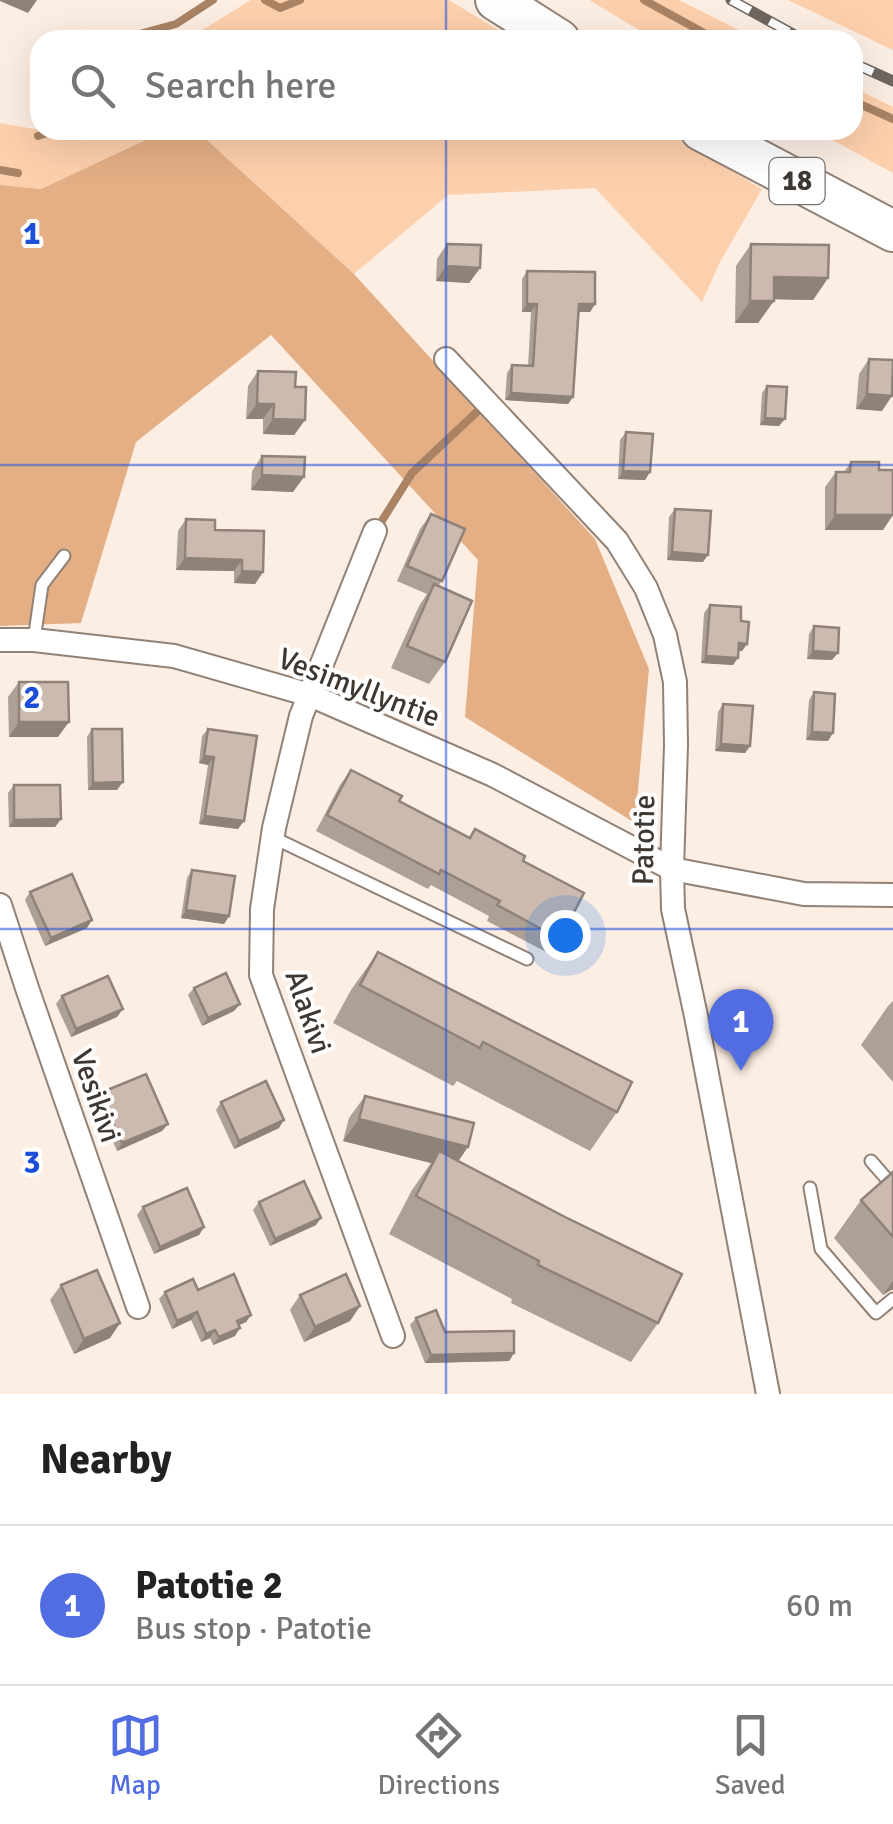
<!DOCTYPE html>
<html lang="en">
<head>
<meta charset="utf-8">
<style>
	body { margin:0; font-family:Signika,sans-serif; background:#f6f6f6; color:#222 }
	.you { position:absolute; left:565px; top:935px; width:35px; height:35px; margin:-25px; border:8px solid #fff; border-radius:50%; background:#1a73e8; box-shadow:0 0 0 15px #1a73e833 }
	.badge { display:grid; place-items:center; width:65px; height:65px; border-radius:50%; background:#516de1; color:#fff; font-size:32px; font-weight:700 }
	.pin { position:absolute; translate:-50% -82px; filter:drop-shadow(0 2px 5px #0008) }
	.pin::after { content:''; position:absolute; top:52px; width:35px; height:30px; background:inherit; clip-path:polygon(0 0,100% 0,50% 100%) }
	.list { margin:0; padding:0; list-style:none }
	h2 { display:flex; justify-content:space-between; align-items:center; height:130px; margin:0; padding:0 40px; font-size:42px }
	h2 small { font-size:32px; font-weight:400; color:#767676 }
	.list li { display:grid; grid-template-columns:65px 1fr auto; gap:30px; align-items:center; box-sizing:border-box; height:160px; padding:0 40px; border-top:2px solid #e0e0e0 }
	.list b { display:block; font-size:38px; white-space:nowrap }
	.list p { margin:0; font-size:32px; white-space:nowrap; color:#767676 }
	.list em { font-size:32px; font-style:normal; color:#767676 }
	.icon { flex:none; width:55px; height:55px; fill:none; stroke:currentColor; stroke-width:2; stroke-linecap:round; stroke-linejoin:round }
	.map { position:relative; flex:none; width:893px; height:1394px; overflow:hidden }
	.search { position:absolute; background:#fff; box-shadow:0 10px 40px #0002; left:30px; right:30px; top:30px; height:110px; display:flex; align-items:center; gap:25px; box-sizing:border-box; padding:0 35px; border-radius:30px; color:#767676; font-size:38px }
	.sheet { height:290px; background:#fff }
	nav { display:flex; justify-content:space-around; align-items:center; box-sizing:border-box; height:140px; border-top:2px solid #e0e0e0; background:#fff; font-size:28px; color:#767676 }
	nav a { display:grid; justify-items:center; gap:5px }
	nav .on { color:#516de1 }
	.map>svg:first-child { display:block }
</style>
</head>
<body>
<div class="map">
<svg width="893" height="1394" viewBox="0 0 893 1394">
	<rect width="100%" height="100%" fill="#fdeee3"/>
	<g fill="#fdd0ad">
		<polygon points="251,0 449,0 515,40 186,40"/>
		<polygon points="589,0 679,0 759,40 656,40"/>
		<polygon points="788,0 893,0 893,50"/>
		<polygon points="853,87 893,107 893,173 814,130 853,130"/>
		<polygon points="0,123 40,130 167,130 41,189 0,185"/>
		<polygon points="196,130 664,130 762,189 720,262 702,302 595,188 448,195 354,274"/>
	</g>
	<polygon fill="#e4af85" points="167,130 196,130 354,274 595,539 649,669 635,823 465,717 478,560 271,335 136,442 81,623 0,626 0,185 41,189"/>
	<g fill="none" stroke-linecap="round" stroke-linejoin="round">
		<g stroke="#a98364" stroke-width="8">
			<polyline points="265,0 280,8 300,0"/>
			<polyline points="644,0 717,40"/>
			<polyline points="117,40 176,24 213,0"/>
			<polyline points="853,101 893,119"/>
			<polyline points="38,136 56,130"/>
			<polyline points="0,170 18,173"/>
			<polyline points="378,527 412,473 481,408"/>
		</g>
		<g stroke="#928175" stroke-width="15">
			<g id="lane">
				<polyline points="34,640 42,585 64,556"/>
				<polyline points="272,837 527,959"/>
				<polyline points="871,1161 893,1186"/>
				<polyline points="810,1188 821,1249 876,1313 893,1299"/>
			</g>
		</g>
		<g stroke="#928175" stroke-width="26">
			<g id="street">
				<polyline points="446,359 617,541 646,588 665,635 675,682 676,745 672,869 673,909 696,1016 768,1394"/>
				<polyline points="375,531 301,716 274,828 262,909 261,975 393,1336"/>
				<polyline points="0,640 34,640 174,656 310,695 493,775 672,869 804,894 893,895"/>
				<polyline points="0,905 27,988 138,1307"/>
			</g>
		</g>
		<g stroke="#928175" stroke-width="44">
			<g id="highway">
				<polyline points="496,0 559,40"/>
				<polyline points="701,130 893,231"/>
			</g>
		</g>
		<use href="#lane" stroke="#fff" stroke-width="11"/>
		<use href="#street" stroke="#fff" stroke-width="22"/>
		<use href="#highway" stroke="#fff" stroke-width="40"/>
		<g stroke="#6f665f" stroke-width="11">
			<g id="rail">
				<polyline points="731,0 804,40"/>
				<polyline points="853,63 893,81"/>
			</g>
		</g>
		<use href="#rail" stroke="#fff" stroke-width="8" stroke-dasharray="22" stroke-linecap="butt"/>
	</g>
	<g fill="#afa095">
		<polygon points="447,244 480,268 469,283 436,281 437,259"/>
		<polygon points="751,244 828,278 813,300 774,299 758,323 735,323 736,266"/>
		<polygon points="527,271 595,304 590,312 578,312 573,397 568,404 505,400 507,373 512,365 528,366 531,312 522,312 522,279"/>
		<polygon points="869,359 882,411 856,409 859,374"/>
		<polygon points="258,371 295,387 305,420 294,435 263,434 263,419 246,419 248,386"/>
		<polygon points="767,386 779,426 760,425 762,393"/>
		<polygon points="626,432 650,472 645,480 618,479 620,440"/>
		<polygon points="262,456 293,492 251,490 252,471"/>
		<polygon points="851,462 883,530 825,530 825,487 836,472 844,472"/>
		<polygon points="675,509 703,562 667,560 669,517"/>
		<polygon points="431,514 442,581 438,586 445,662 429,684 391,668 419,606 427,594 397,581 420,529"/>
		<polygon points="186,519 215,530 263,572 255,584 234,583 234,571 176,570 178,531"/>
		<polygon points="710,605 741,621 747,644 742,651 739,651 733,665 701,663 704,613"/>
		<polygon points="814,626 832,660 807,659 809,634"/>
		<polygon points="19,682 58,737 9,737 8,697"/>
		<polygon points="814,692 828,741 806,740 809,700"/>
		<polygon points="723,704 750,746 745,753 715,751 718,712"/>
		<polygon points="92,729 117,790 88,790 87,737"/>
		<polygon points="208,729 238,829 199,824 208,765 199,763 202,736"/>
		<polygon points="351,770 399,801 469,838 475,829 523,861 560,939 550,954 487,921 489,916 431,885 428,889 316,831 340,785"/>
		<polygon points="14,785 61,819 55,827 9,827 8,793"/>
		<polygon points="192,870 229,916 224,924 181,918 187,878"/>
		<polygon points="30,892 87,928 45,946 25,900"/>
		<polygon points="378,952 617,1112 590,1151 457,1081 453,1086 333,1023 351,990"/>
		<polygon points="194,988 240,1004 234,1011 202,1026 188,995"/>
		<polygon points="62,996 117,1017 71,1037 56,1004"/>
		<polygon points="893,1001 893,1082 861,1045 888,1006"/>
		<polygon points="100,1093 168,1124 162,1131 117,1151 95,1101"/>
		<polygon points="365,1096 458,1161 658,1323 631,1362 511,1303 512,1299 389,1234 412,1190 431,1163 343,1141 349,1118"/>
		<polygon points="221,1102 279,1128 234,1149 216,1110"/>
		<polygon points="893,1172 893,1290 891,1290 883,1295 834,1238 861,1200"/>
		<polygon points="259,1202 316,1225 270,1246 253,1210"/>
		<polygon points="143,1207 204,1227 199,1235 154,1254 137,1215"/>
		<polygon points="61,1285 120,1323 110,1338 74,1354 50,1300"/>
		<polygon points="198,1290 251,1315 246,1322 239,1325 235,1336 213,1345 210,1338 201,1342 191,1320 172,1329 159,1299 165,1292"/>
		<polygon points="300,1295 360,1306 350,1321 304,1342 290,1310"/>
		<polygon points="416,1318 445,1332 514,1353 509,1361 425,1363 410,1325"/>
	</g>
	<g fill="#8e8279">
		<polygon points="0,0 37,0 28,13 0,1"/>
		<polygon points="446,266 480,268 469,283 436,281"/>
		<polygon points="774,277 828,278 813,300 759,299"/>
		<polygon points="750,301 774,301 758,323 735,323"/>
		<polygon points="527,304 537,304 531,312 522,312"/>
		<polygon points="579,304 595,304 590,312 574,312"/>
		<polygon points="511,393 573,397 568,404 505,400"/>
		<polygon points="867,394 892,396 882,411 856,409"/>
		<polygon points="257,404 274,404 263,419 246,419"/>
		<polygon points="765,418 785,419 779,426 760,425"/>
		<polygon points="273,419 305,420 294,435 263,434"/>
		<polygon points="623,471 650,472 645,480 618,479"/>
		<polygon points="262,475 304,477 293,492 251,490"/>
		<polygon points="835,515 893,515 883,530 825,530"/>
		<polygon points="672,552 708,555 703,562 667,560"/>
		<polygon points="185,558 242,560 234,571 176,570"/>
		<polygon points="242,571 263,572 255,584 234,583"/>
		<polygon points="739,643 747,644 742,651 734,651"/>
		<polygon points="813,651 838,653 832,660 807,659"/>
		<polygon points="706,656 738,658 733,665 701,663"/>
		<polygon points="19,722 69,722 58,737 9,737"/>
		<polygon points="812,732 833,733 828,741 806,740"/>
		<polygon points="721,744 750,746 745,753 715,751"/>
		<polygon points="204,756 214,757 208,765 199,763"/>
		<polygon points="123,782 117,790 88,790 93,783"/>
		<polygon points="205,816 244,821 238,829 199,824"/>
		<polygon points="61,819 55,827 9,827 14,820"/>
		<polygon points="186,910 229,916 224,924 181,918"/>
		<polygon points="92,920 87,928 45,946 51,938"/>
		<polygon points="240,1004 234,1011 202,1026 208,1018"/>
		<polygon points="123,1009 117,1017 71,1037 76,1029"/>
		<polygon points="359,1119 468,1147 453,1169 439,1151 431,1163 343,1141"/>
		<polygon points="284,1120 279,1128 234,1149 239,1141"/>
		<polygon points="168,1124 162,1131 117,1151 122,1143"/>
		<polygon points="321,1218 316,1225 270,1246 275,1239"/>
		<polygon points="204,1227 199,1235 154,1254 160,1247"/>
		<polygon points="893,1281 893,1290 891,1290 883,1295"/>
		<polygon points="360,1306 350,1321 304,1342 315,1327"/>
		<polygon points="197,1312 191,1320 172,1329 177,1321"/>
		<polygon points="251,1315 246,1322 232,1328 237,1321"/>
		<polygon points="120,1323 110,1338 74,1354 84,1339"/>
		<polygon points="240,1328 235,1336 213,1345 219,1337"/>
		<polygon points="215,1330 210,1338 201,1342 206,1334"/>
		<polygon points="514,1353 509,1361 425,1363 431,1355"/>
	</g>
	<g fill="#cbbaad" stroke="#8e8279" stroke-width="2.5">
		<polygon points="447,244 481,245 480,268 446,266"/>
		<polygon points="751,244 829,245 828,278 774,277 774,301 750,301"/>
		<polygon points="527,271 595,272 595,304 579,304 573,397 511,393 512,365 533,366 537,304 527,304"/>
		<polygon points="869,359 893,360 892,396 867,394"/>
		<polygon points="258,371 296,372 295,387 306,387 305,420 273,419 274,404 257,404"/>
		<polygon points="767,386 787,387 785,419 765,418"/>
		<polygon points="626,432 653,434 650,472 623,471"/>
		<polygon points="262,456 305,457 304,477 262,475"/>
		<polygon points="851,462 879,462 879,470 893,470 893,515 835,515 836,472 850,472"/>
		<polygon points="675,509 711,511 708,555 672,552"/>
		<polygon points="431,514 465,529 442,581 407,566"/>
		<polygon points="186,519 215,520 215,530 264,531 263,572 242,571 242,560 185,558"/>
		<polygon points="434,584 472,601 445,662 407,646"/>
		<polygon points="710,605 741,607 741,621 749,622 747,644 739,643 738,658 706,656"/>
		<polygon points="814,626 839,628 838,653 813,651"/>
		<polygon points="19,682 68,682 69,722 19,722"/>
		<polygon points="814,692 835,694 833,733 812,732"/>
		<polygon points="723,704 753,706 750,746 721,744"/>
		<polygon points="92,729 122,729 123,782 93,783"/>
		<polygon points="208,729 257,736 244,821 205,816 214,757 204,756"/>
		<polygon points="351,770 402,796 399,801 470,838 475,829 525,856 523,861 584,893 560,939 497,905 500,901 441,870 439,874 327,815"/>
		<polygon points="14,785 60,785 61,819 14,820"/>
		<polygon points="192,870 235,876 229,916 186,910"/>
		<polygon points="72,874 92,920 51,938 30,892"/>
		<polygon points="378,952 632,1082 617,1112 483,1042 480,1048 360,985"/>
		<polygon points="226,973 240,1004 208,1018 194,988"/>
		<polygon points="108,976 123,1009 76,1029 62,996"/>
		<polygon points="146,1074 168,1124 122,1143 100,1093"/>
		<polygon points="266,1081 284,1120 239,1141 221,1102"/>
		<polygon points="365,1096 474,1123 468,1147 359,1119"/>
		<polygon points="439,1151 565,1217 682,1274 658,1323 538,1265 539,1261 416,1196"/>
		<polygon points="893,1172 893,1237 861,1200"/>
		<polygon points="304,1181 321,1218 275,1239 259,1202"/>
		<polygon points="187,1188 204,1227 160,1247 143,1207"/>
		<polygon points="97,1270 120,1323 84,1339 61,1285"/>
		<polygon points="234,1274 251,1315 237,1321 240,1328 219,1337 215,1330 206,1334 197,1312 177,1321 165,1292 193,1279 198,1290"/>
		<polygon points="346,1274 360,1306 315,1327 300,1295"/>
		<polygon points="436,1310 445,1332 514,1331 514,1353 431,1355 416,1318"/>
	</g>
	<path fill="none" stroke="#1d4ed8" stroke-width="2.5" stroke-opacity="0.55" d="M446,0v40M446,130v1264M0,465h893M0,929h893"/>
	<g text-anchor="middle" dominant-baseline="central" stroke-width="8" stroke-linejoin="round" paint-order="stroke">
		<rect fill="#fff" stroke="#787370" stroke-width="2.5" x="769.5" y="158" width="55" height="46" rx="8"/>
		<g font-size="28" font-weight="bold" fill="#3e3732">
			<text x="797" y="181">18</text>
		</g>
		<g font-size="30" fill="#3e3732" stroke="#fff">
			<text transform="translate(359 688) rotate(21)">Vesimyllyntie</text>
			<text transform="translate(644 840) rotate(-89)">Patotie</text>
			<text transform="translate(308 1012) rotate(71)">Alakivi</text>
			<text transform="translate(96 1096) rotate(71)">Vesikivi</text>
		</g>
	</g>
	<g font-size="32" text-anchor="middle" font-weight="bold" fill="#1d4ed8" stroke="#fff" stroke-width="8" stroke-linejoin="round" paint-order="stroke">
		<text x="32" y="244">1</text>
		<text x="32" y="708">2</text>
		<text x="32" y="1173">3</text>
	</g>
</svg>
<div class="you"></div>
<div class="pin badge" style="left:741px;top:1071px">1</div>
<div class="search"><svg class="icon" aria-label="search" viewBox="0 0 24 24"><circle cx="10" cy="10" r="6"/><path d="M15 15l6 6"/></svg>Search here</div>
</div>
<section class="sheet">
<h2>Nearby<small></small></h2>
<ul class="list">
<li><span class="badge">1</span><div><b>Patotie 2</b><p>Bus stop · Patotie</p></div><em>60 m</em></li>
</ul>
</section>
<nav>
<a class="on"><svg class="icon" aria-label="map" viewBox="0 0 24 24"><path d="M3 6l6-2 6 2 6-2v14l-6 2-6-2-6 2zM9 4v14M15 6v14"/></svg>Map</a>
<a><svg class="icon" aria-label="directions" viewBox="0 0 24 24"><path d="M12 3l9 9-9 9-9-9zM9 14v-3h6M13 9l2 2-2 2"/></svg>Directions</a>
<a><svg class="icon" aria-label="saved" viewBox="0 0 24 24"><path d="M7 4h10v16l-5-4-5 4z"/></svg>Saved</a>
</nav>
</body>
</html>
